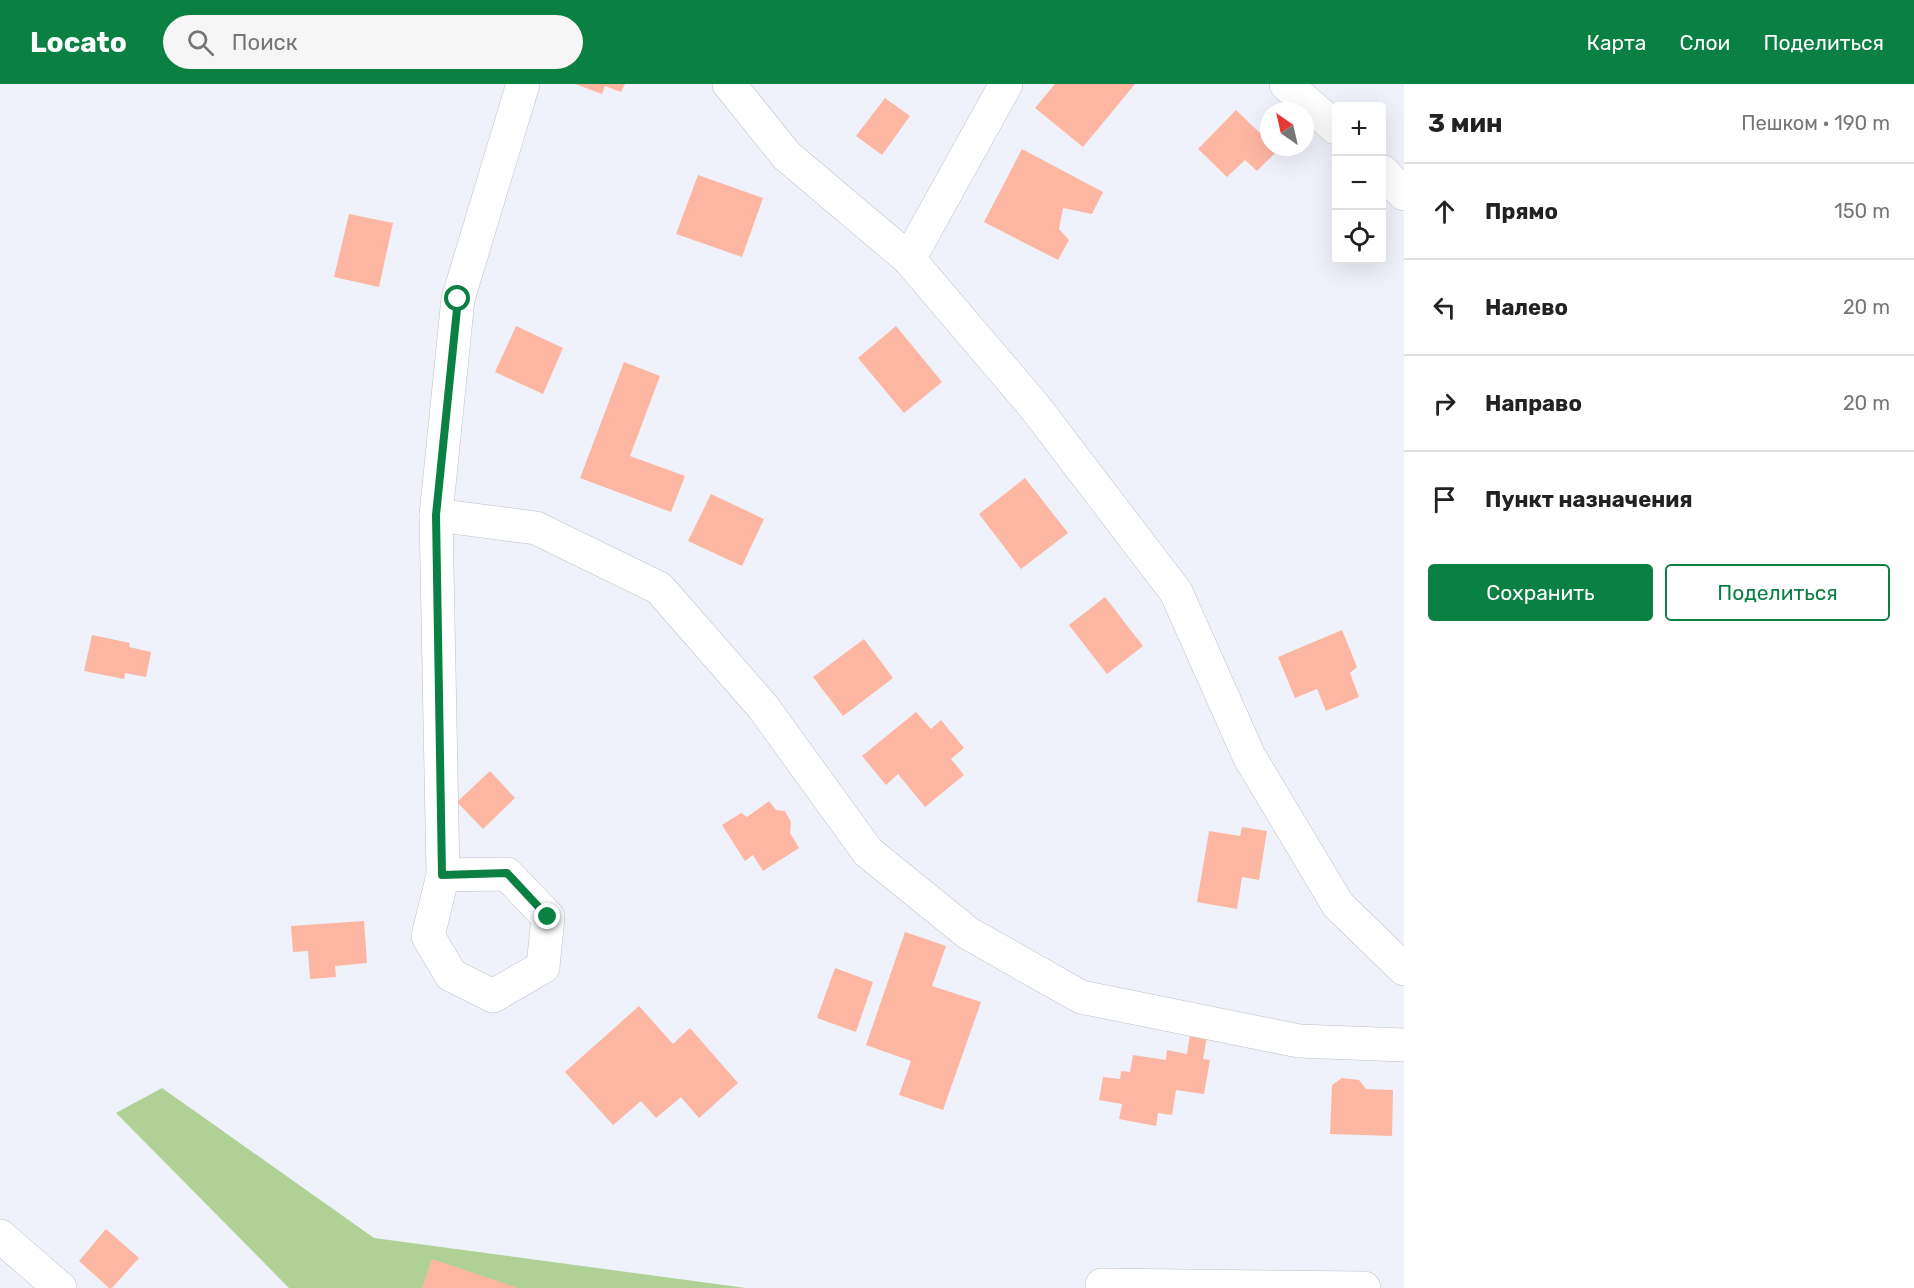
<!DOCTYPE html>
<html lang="ru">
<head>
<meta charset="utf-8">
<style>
	body { margin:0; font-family:Rubik,sans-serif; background:#f6f6f6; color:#222 }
	.controls { position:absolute; right:18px; top:18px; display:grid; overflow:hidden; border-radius:6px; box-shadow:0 6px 24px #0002 }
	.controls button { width:54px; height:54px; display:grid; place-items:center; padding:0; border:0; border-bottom:2px solid #e0e0e0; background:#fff; color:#222; font:30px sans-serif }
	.compass { position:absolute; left:1260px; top:18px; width:54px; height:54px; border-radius:50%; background:#fff; box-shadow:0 6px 24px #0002; rotate:326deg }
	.stop { position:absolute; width:18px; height:18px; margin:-14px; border:4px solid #0b8043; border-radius:50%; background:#fff }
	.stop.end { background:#0b8043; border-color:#fff; box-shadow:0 2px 6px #0008 }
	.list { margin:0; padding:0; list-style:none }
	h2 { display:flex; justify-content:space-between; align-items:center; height:78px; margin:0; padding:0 24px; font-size:26px }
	h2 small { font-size:20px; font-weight:400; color:#767676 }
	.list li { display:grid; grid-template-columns:39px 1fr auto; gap:18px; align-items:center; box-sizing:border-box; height:96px; padding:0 24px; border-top:2px solid #e0e0e0 }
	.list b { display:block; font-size:22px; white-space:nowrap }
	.list em { font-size:20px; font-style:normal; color:#767676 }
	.actions { display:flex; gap:12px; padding:18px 24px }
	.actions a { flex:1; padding:14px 0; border:2px solid #0b8043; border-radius:6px; text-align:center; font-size:21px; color:#0b8043 }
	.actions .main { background:#0b8043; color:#fff }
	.icon { flex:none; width:33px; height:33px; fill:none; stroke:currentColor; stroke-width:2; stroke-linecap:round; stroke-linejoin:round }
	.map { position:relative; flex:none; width:1404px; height:1204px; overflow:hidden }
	header { display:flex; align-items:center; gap:36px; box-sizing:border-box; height:84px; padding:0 30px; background:#0b8043; color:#fff }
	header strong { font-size:28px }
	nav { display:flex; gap:33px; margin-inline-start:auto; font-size:21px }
	.search { width:420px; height:54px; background:#f6f6f6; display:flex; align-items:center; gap:15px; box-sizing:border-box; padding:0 21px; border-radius:33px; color:#767676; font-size:22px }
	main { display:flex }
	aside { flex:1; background:#fff }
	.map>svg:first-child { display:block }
</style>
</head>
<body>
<header>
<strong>Locato</strong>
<div class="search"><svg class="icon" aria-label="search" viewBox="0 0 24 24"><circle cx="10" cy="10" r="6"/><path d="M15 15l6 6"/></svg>Поиск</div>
<nav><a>Карта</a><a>Слои</a><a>Поделиться</a></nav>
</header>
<main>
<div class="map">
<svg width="1404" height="1204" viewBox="0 0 1404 1204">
	<rect width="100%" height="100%" fill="#f0f2fb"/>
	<polygon fill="#afd195" points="162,1004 374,1154 746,1204 289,1204 116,1029"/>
	<g fill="#fdb6a2">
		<polygon points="575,0 625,0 621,8 605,2 602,10"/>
		<polygon points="1055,0 1135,0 1083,63 1035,24"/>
		<polygon points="885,14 910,32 882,71 856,52"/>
		<polygon points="1236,26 1262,51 1269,44 1269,63 1281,63 1257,87 1245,76 1227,93 1198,65"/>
		<polygon points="1022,65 1103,108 1092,130 1063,124 1059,145 1069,156 1058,176 984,138"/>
		<polygon points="698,91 763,114 742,173 676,150"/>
		<polygon points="349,130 393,139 379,203 334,193"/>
		<polygon points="516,242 563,264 543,310 495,288"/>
		<polygon points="896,242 942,298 904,329 858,274"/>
		<polygon points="624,278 660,292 630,372 685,392 671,428 580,394"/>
		<polygon points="1025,394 1068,449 1021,485 979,430"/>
		<polygon points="711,410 764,435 742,482 688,457"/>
		<polygon points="1105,513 1143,562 1107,590 1069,541"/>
		<polygon points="1342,546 1357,583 1350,589 1359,613 1326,627 1317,605 1295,614 1278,573"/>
		<polygon points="92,551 130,559 129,563 151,568 146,593 125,589 124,595 84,587"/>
		<polygon points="864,555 893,594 843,632 813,593"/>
		<polygon points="916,628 931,645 941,636 964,664 951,675 964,691 925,723 898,690 886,701 862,672"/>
		<polygon points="490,687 515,714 483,745 457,718"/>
		<polygon points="769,717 776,726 785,727 791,738 790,749 799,764 763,787 753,771 745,777 722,741 741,729 747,733"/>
		<polygon points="1242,743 1267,747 1259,796 1242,793 1237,825 1197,818 1209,747 1240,752"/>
		<polygon points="364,837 367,879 335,882 336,893 310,895 308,867 293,868 291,842"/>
		<polygon points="905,848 946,862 932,902 981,918 943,1026 899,1011 911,977 866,961"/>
		<polygon points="835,884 873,898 856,948 817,934"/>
		<polygon points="639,922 673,960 690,944 738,999 699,1034 681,1013 656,1034 641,1017 613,1041 565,988"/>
		<polygon points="1190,950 1207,953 1203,975 1210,976 1204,1010 1176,1006 1172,1031 1158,1029 1156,1042 1119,1035 1122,1020 1099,1016 1103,993 1120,995 1121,987 1130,988 1133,971 1166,976 1167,966 1187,970"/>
		<polygon points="1342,994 1359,996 1366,1005 1393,1006 1392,1052 1330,1050 1332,1001"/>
		<polygon points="106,1145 139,1174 112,1204 109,1204 79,1177"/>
		<polygon points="432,1175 518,1204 422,1204"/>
	</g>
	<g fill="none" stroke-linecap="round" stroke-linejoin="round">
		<g stroke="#bfc0c9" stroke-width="34">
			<g id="minor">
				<polyline points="729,0 787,72 909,175 1034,322 1176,508 1249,672 1338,821 1404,885"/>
				<polyline points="1286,0 1336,44"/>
				<polyline points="1382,87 1404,110"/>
				<polyline points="909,175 1006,0"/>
				<polyline points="436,431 536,444 659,504 763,623 868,768 968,849 1081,913 1299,957 1404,961"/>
				<polyline points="443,791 507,790 548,833 543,883 493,912 451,891 428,852 443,791 436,431 458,215 523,0"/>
				<polyline points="0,1152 60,1204"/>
				<polyline points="1102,1204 1102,1201 1364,1204"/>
			</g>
		</g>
		<use href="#minor" stroke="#fff" stroke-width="33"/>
	</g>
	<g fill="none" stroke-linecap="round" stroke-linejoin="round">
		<polyline stroke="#0b8043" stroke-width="8" points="458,215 436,431 442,791 507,789 548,833"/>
	</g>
</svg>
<div class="controls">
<button>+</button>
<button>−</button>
<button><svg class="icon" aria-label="locate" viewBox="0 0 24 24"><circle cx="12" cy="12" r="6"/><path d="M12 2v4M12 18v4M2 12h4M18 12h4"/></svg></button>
</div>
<svg class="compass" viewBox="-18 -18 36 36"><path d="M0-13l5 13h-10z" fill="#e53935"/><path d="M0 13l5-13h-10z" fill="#767676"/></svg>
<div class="stop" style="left:458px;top:215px"></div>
<div class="stop end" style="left:548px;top:833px"></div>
</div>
<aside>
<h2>3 мин<small>Пешком · 190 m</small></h2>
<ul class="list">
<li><svg class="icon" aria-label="ahead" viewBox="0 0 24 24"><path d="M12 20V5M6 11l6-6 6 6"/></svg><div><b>Прямо</b></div><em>150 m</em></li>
<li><svg class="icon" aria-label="left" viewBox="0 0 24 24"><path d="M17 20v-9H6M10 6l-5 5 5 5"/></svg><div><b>Налево</b></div><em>20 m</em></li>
<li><svg class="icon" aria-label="right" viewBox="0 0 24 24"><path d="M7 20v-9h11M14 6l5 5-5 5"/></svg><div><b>Направо</b></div><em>20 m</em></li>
<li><svg class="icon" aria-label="arrive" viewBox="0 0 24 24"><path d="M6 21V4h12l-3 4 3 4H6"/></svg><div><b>Пункт назначения</b></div></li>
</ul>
<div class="actions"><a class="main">Сохранить</a><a>Поделиться</a></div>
</aside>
</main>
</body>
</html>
